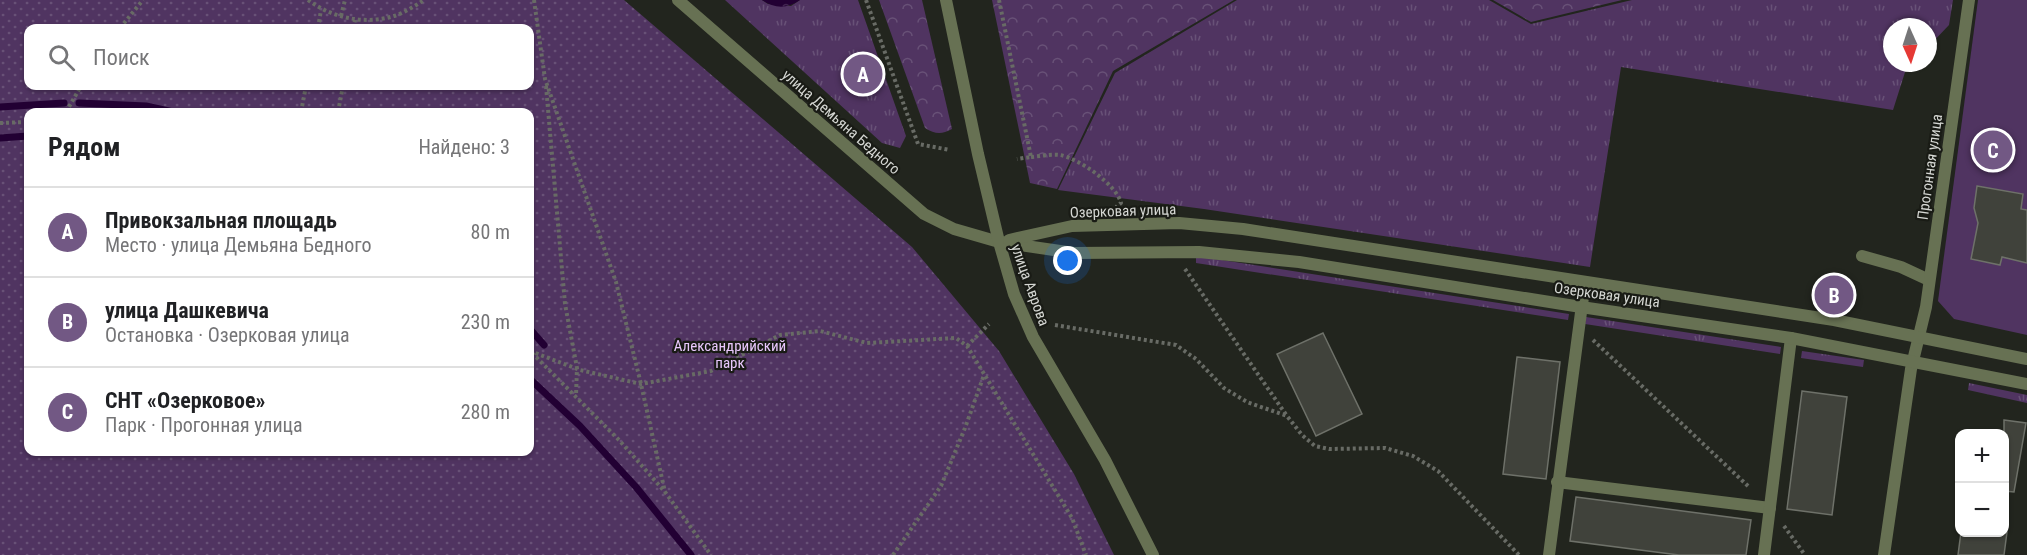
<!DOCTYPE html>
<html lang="ru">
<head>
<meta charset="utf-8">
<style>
	body { margin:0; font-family:"Roboto Condensed",sans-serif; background:#f6f6f6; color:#202124 }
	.controls { position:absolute; right:18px; bottom:18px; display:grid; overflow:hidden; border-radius:12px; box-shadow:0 2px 4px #0004 }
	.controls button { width:54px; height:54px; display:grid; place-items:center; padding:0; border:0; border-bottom:2px solid #e0e0e0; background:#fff; color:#202124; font:30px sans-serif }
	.compass { position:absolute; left:1883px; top:18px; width:54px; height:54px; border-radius:50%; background:#fff; box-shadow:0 2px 4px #0004; rotate:177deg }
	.you { position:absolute; left:1068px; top:261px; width:21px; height:21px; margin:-15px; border:4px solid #fff; border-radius:50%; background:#1a73e8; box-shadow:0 0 0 9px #1a73e833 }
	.badge { display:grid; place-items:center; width:39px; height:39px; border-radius:50%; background:#725884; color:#fff; font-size:20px; font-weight:700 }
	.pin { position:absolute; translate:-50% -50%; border:3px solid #fff; box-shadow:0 2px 6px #0006 }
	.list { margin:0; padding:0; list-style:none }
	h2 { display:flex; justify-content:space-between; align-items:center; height:78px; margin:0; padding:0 24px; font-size:26px }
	h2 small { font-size:20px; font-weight:400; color:#757577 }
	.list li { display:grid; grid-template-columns:39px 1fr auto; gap:18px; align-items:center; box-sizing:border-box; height:90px; padding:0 24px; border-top:2px solid #e0e0e0 }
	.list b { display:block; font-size:22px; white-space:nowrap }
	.list p { margin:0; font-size:20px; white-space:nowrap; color:#757577 }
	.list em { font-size:20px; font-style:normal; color:#757577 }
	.icon { flex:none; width:33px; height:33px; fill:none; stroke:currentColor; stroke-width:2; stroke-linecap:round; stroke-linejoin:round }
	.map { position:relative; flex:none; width:2027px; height:555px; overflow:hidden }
	.search { position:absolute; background:#fff; box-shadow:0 2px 4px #0004; left:24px; top:24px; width:510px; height:66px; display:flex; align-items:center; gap:15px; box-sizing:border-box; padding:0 21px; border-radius:12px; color:#757577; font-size:22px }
	.panel { position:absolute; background:#fff; box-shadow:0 2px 4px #0004; left:24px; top:108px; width:510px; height:348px; border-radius:12px }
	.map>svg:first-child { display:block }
</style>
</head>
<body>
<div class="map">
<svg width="2027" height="555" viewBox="0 0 2027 555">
	<defs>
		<pattern id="grass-tufts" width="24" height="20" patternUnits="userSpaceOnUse" patternTransform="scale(1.5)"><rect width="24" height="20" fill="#503461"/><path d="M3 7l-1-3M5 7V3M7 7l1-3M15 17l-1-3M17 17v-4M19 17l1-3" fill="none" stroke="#685177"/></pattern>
		<pattern id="forest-crowns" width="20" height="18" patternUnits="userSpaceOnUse" patternTransform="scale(1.5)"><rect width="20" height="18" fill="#503461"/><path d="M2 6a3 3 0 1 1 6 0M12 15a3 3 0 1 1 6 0" fill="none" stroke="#685177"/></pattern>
		<pattern id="park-dots" width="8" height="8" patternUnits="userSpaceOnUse" patternTransform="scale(1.5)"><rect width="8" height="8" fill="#503461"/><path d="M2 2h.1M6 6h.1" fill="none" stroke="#685177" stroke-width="1.8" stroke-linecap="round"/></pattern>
		<pattern id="water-ripples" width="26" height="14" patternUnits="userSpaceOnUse" patternTransform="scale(1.5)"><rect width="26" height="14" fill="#203"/><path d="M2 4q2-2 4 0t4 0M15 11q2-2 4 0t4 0" fill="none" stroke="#412450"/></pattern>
	</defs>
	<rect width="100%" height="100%" fill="#22251e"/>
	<g fill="url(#grass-tufts)">
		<polygon points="725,0 762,0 768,4 791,6 800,0 858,0 906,136 900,148 882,143"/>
		<polygon points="1237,0 1489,0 1531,24 1632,0 1953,0 1949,25 1928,47 1928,27 1892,27 1892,63 1912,63 1906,69 1893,110 1621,67 1590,267 1204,209 1058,190 1115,73"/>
		<polygon points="1196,256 1569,314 1568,320 1196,263"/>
		<polygon points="1586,317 1781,347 1780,354 1585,324"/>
		<polygon points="1802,351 1864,360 1863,367 1801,358"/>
		<polygon points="1969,383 2027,395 2027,403 1968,390"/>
	</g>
	<g fill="url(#forest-crowns)">
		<path d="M879,0h43l30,129c-11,6 -17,5 -27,-1z"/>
		<polygon points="992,0 1234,0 1113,71 1057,189 1030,183"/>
		<polygon points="1493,0 1622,0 1531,22"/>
	</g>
	<path fill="url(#park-dots)" fill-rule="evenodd" d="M0,0h624l288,247 87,104 75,123 40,81h-1114zM28,28h502v58h-502zM28,112h502v340h-502z"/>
	<polygon fill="#503461" points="1978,0 2027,0 2027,335 1954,319 1938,301"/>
	<path fill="url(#water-ripples)" d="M762,0h38c-13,9 -25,9 -38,0z"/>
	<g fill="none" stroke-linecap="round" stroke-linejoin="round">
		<g stroke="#203" stroke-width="7">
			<polyline points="79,103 146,106 173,112"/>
			<polyline points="0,107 64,103"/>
			<polyline points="0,138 28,136"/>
			<polyline points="530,329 544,345"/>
			<polyline points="530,379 580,426 636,487 691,555"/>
		</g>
	</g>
	<g fill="#40423b" stroke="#6e7169" stroke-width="1.5">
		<polygon points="1977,186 2023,194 2021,209 2027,210 2027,263 2002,257 2000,265 1971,259 1978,223 1974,208"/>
		<polygon points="1323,333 1362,414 1316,436 1277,354"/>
		<polygon points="1517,357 1560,362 1546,479 1503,474"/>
		<polygon points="1802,391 1847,397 1832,515 1787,509"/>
		<polygon points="2004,420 2026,423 2014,492 2004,491"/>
		<polygon points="1576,497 1751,520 1746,555 1679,555 1570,541"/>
		<polygon points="1961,532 2007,532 2004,555 1958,555"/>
	</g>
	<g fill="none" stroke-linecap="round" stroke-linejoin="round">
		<g stroke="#686b65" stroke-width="4" stroke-dasharray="3 3" stroke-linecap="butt">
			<path d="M308,0c24,18 57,25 86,16 10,-3 21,-10 30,-16"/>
			<polyline points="534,0 545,79 616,282 641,384 665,492"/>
			<polyline points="866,0 918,144 950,150"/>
			<polyline points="999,0 1031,157 1017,159"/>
			<polyline points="341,16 345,0"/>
			<polyline points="120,28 143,0"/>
			<polyline points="318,28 321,10"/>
			<polyline points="353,28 355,20"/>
			<polyline points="546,86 565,304 577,368 576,395"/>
			<polyline points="66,112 81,86"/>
			<polyline points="301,112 306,86"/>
			<polyline points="338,112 343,86"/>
			<polyline points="0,123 28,122"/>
			<path d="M1031,157c10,-1 19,-3 29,-2 18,3 57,30 61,48l-5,4"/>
			<polyline points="1185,269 1287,416"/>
			<polyline points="1055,325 1176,345 1196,359 1224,388 1247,402 1287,416 1302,435 1315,446 1329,449 1385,448 1413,456 1438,471 1519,555"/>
			<polyline points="1593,340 1749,487"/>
			<polyline points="967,346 989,324"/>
			<polyline points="530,351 580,370 641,384 711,371 780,335 820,331 867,343 956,338 967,346 1072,518 1086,555"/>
			<polyline points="532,353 619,440 665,492 711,555"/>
			<polyline points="1784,526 1805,555"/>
			<polyline points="893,555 941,486 965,428 984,375"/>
		</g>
		<g stroke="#677153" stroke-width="12">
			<polyline points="1862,256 1901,267 1929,280"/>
			<polyline points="1557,482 1770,508"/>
			<polyline points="1549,555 1585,282"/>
			<polyline points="1764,555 1791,338"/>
		</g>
		<polyline stroke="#677153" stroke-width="12" points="1884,555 1911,369 1926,307 1969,0"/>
		<g stroke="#677153" stroke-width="12">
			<polyline points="678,0 924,214 954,229 999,242 1074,253 1199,252 1299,262 1581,307 1791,338 2027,384"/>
			<polyline points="946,0 978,154 999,242 1014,294 1033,337 1105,460 1153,555"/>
			<polyline points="1009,240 1072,226 1179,223 1243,229 1834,320 2027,359"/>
		</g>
	</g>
	<g text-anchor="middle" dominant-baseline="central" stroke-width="4.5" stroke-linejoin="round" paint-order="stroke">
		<g font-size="15" fill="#d5d7d3" stroke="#191b15">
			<text transform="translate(841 122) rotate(41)">улица Демьяна Бедного</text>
			<text transform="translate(1930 167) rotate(-82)">Прогонная улица</text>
			<text transform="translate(1123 211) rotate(-2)">Озерковая улица</text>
			<text transform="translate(1030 285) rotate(70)">улица Аврова</text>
			<text transform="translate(1607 295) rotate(8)">Озерковая улица</text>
		</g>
		<g font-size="15" fill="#e9c8fd" stroke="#191b15">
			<text x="730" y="346">Александрийский<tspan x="730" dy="17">парк</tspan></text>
		</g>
	</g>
</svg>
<div class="controls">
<button>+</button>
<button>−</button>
</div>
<svg class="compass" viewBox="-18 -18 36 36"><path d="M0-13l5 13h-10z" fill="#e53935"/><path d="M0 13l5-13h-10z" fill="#757577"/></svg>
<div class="you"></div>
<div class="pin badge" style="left:863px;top:74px">A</div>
<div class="pin badge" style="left:1834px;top:295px">B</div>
<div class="pin badge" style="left:1993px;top:150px">C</div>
<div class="search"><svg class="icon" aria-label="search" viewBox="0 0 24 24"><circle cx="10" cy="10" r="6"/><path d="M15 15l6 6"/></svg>Поиск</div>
<section class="panel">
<h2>Рядом<small>Найдено: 3</small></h2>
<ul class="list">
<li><span class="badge">A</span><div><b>Привокзальная площадь</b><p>Место · улица Демьяна Бедного</p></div><em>80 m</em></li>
<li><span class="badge">B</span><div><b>улица Дашкевича</b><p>Остановка · Озерковая улица</p></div><em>230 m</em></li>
<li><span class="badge">C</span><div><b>СНТ «Озерковое»</b><p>Парк · Прогонная улица</p></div><em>280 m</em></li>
</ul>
</section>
</div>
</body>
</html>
